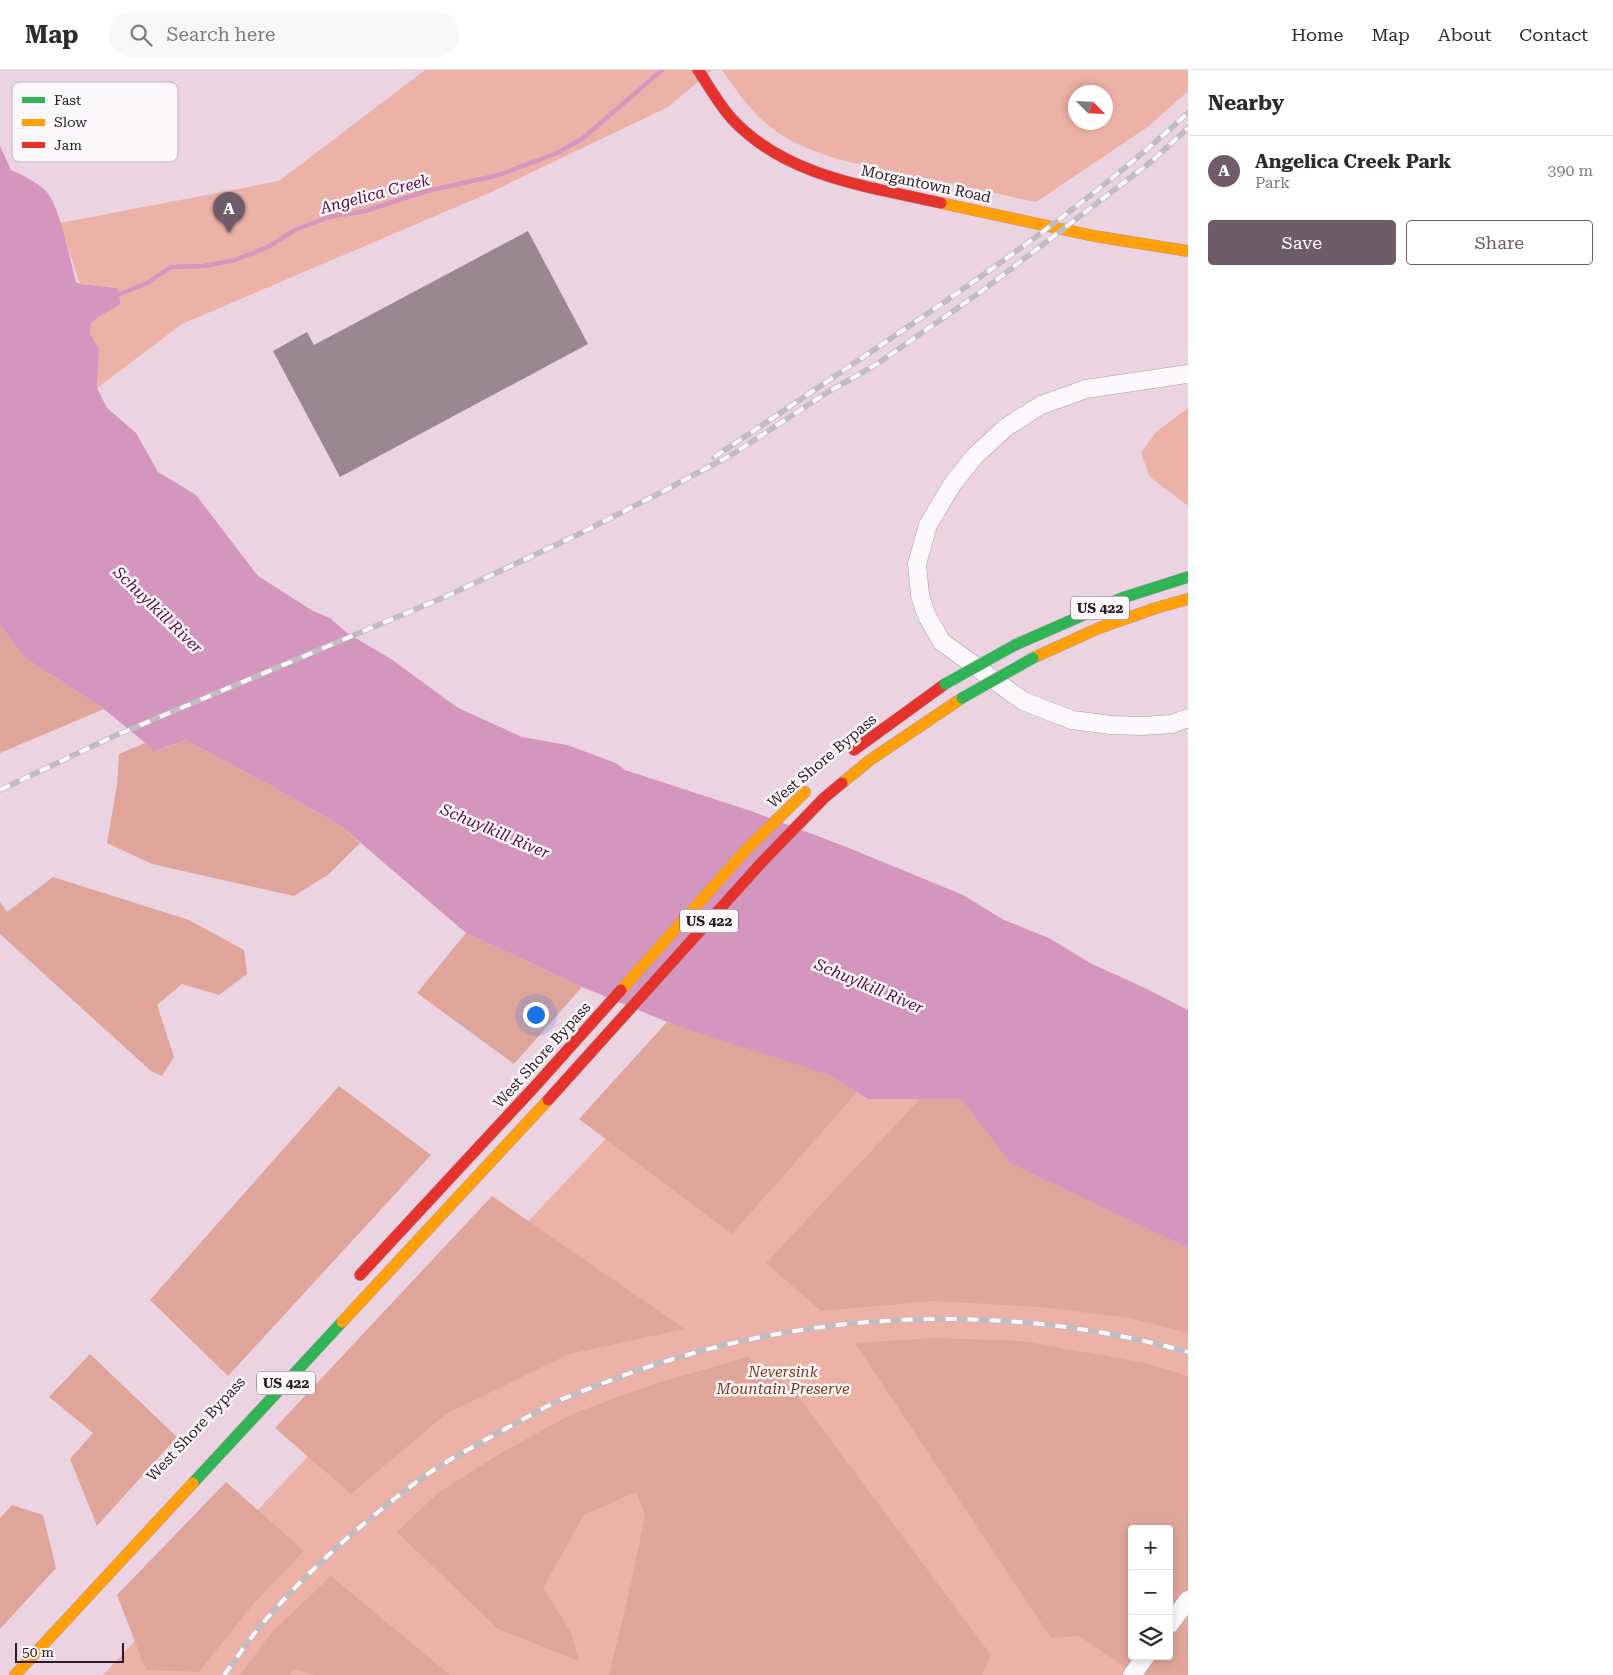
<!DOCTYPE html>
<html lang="en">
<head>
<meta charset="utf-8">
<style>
	body { margin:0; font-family:"Roboto Serif",serif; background:#f7f7f7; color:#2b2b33 }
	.controls { position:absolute; right:15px; bottom:15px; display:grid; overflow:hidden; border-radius:5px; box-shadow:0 2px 8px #0003 }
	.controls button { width:45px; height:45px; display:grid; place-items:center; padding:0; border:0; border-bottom:1px solid #e1e1e2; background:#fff; color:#2b2b33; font:25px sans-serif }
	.compass { position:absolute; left:1068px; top:15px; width:45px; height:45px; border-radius:50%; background:#fff; box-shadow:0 2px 8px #0003; rotate:114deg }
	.scale { position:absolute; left:15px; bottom:12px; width:109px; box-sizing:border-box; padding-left:5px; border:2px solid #2c1c27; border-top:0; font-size:14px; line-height:18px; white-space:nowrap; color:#2c1c27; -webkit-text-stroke:4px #fcf7fa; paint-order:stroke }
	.you { position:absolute; left:535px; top:944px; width:18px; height:18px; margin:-12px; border:4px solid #fff; border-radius:50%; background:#1a73e8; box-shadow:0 0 0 8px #1a73e833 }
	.badge { display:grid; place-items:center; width:32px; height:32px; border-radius:50%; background:#6f5c68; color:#fff; font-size:16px; font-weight:700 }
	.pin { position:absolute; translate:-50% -41px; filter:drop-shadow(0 1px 2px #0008) }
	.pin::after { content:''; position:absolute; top:26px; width:18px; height:15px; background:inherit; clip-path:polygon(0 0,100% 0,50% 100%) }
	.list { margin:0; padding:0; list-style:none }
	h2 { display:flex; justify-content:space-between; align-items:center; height:65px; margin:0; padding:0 20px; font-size:21px }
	h2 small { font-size:16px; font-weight:400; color:#7c7c81 }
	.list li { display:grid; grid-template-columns:32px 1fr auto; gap:15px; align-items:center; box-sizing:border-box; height:70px; padding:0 20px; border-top:1px solid #e1e1e2 }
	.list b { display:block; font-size:19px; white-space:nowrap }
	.list p { margin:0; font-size:16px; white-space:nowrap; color:#7c7c81 }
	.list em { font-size:16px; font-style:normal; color:#7c7c81 }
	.actions { display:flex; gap:10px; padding:15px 20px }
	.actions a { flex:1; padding:11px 0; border:1px solid #6f5c68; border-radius:5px; text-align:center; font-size:18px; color:#6f5c68 }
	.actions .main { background:#6f5c68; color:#fff }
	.icon { flex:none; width:28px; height:28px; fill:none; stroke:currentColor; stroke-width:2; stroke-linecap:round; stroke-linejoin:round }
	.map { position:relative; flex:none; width:1188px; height:1605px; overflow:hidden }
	header { display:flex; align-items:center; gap:30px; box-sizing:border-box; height:70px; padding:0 25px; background:#fff; border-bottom:1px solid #e1e1e2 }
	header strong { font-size:24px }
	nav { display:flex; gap:28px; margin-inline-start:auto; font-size:18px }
	.search { width:350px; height:45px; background:#f7f7f7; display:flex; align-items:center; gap:12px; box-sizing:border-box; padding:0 18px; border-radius:28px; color:#7c7c81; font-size:19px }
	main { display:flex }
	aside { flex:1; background:#fff }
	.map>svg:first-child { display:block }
</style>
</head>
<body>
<header>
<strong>Map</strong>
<div class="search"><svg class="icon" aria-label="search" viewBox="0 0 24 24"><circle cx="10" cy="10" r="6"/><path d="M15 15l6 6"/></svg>Search here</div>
<nav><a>Home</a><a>Map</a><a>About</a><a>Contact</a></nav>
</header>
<main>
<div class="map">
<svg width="1188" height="1605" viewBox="0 0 1188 1605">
	<rect width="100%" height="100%" fill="#ebd3e2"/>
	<g fill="#ecb2a7" fill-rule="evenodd">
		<polygon points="425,0 712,0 668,37 489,123 182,254 97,318 99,279 90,263 91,254 97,248 121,234 117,218 80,214 60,153 279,111"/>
		<path d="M722,0h466v21l-39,35 -113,76c-43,-9 -86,-19 -130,-28 -43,-9 -91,-16 -129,-42 -23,-16 -39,-39 -55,-62zM1106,22v30h-30v-30z"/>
		<polygon points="1188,338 1188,436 1150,407 1141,383 1156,362"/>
		<path d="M704,964l125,41 39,24h93l50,65 177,84v427h-1085zM1132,1459h37v127h-37z"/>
	</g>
	<g fill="#e0a59a" fill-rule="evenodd">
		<polygon points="0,555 25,588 104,639 0,683"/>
		<polygon points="186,670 282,722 341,756 360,773 329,804 294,826 152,794 107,773 117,715 119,684 145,673 156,681"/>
		<polygon points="53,807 189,850 244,880 247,904 219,925 182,914 157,935 174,987 162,1006 151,1001 0,864 0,832 7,842"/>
		<polygon points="466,863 582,917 514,994 417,923"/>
		<polygon points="667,952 829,1005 857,1022 732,1164 579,1049"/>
		<polygon points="339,1016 431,1085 228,1306 150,1230"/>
		<polygon points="920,1029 961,1029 1011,1094 1188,1178 1188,1263 1129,1248 1040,1237 934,1231 821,1241 766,1193"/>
		<polygon points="492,1126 685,1259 569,1284 446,1344 351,1424 275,1358"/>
		<path d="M934,1268l88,3 123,22 43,13v299h-51l-58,-39 -28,2 -196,-295zM1132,1459h37v127h-37z"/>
		<polygon points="90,1284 177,1367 97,1456 70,1389 93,1363 49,1327"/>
		<polygon points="748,1287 791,1317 991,1585 982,1605 609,1605 630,1518 645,1445 636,1422 584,1445 543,1518 571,1562 579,1591 498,1559 397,1462 438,1423 501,1383 572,1344 657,1313"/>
		<polygon points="226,1412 304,1481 255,1532 199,1602 146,1600 117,1525"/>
		<polygon points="12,1435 43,1445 56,1498 0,1559 0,1448"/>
		<polygon points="331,1506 450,1605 316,1605 294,1599 290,1605 240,1605 272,1562"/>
	</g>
	<path fill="#d495bf" d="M0,76l11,24c12,5 25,12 34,20 15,15 25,70 31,92l4,2 37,4 4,16 -24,14 -6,6 -1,9 9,16 -2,39 10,20 29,25 22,39 38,23 62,81 55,35 17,7 17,15 44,26 67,49 64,29 45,8 49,18 9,7 126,41 93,35 119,49 41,25 45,18 41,25 55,25 43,22v238l-177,-84 -50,-65h-93l-39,-24 -154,-50 -93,-38 -116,-54 -125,-107 -59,-34 -96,-52 -31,11 -51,-42 -79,-51 -25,-33z"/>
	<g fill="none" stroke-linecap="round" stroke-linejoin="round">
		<polyline stroke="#d495bf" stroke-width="4.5" points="115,226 147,213 171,197 204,196 235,190 268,177 295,160 329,147 365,141 427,121 499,105 557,83 582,69 662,0"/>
	</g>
	<polygon fill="#9a8790" points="528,161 588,274 340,407 273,281 307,262 314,275"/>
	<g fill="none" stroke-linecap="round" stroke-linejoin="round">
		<g stroke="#ad9ba6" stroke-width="19">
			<g id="street">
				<polyline points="1188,304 1086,319 1041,335 1005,358 974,387 953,413 928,455 917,494 920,525 924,539 928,548 942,572 1023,631 1072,650 1111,655 1142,656 1172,654 1188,648"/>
				<polyline points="1169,1555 1188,1530"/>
				<polyline points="1132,1605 1146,1586"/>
			</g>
		</g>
		<g stroke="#ad9ba6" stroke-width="12">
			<g id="fast">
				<polyline points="1015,575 1122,528 1188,507"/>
				<polyline points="193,1413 342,1252"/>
			</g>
		</g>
		<g stroke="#ad9ba6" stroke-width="12">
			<g id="slow">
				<polyline points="941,133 1094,166 1188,181"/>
				<polyline points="1033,588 1099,558 1156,538 1188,529"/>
				<polyline points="842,713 870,690 962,628"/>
				<polyline points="621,920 746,780 805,722"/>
				<polyline points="342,1252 548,1030"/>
				<polyline points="15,1605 193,1413"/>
			</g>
		</g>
		<g stroke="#ad9ba6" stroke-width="12">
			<g id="jam">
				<path d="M698,0c11,16 21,35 35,50 54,57 134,66 208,83"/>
				<polyline points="854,680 945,614"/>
				<polyline points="548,1030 763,791 824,728 842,713"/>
				<polyline points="360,1205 538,1013 621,920"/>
			</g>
		</g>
		<use href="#street" stroke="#fcf8fb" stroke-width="18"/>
		<use href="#fast" stroke="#30b455" stroke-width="11"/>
		<use href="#slow" stroke="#ff9f0a" stroke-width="11"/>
		<use href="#jam" stroke="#e5322d" stroke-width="11"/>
		<g stroke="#c1bcbf" stroke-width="5.5">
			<g id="rail">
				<path d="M714,387c58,-38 115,-77 173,-116 104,-70 208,-143 301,-228"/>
				<polyline points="0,720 112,667 447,526 579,464 656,425 733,384 828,322 877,294 982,221 1152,91 1188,58"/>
				<path d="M224,1605c13,-17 25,-36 39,-52 46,-54 100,-101 156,-143 26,-19 56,-34 84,-50 18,-9 35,-20 53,-28 13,-6 27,-11 40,-16 187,-75 398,-88 592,-34"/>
			</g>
		</g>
		<use href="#rail" stroke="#fcf7fa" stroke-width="4" stroke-dasharray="11" stroke-linecap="butt"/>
		<g stroke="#c1b5bd" stroke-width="12" stroke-linecap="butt">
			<g id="fast-bridge">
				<polyline points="945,614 1015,575"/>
				<polyline points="962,628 1033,588"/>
			</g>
		</g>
		<use href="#fast-bridge" stroke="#30b455" stroke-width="11"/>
	</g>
	<g text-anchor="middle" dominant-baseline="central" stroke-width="5" stroke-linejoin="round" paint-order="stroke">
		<g fill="#fcf7fa" stroke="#6a5e66" stroke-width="1">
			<rect x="1071" y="526.5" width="58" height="23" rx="4"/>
			<rect x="680" y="839.5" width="58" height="23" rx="4"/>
			<rect x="257" y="1301.5" width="58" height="23" rx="4"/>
		</g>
		<g font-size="14" font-weight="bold" fill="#2c1c27">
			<text x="1100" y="538">US 422</text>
			<text x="709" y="851">US 422</text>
			<text x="286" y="1313">US 422</text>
		</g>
		<g font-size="15" fill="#2c1c27" stroke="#fcf7fa">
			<text transform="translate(926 114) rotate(12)">Morgantown Road</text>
			<text transform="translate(822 691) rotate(-40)">West Shore Bypass</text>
			<text transform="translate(542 985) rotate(-48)">West Shore Bypass</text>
			<text transform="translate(196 1359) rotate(-47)">West Shore Bypass</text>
		</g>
		<g font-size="15" font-style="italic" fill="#853515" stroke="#fcf7fa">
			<text x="783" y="1302">Neversink<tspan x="783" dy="17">Mountain Preserve</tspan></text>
		</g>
		<g font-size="16" font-style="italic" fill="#560e43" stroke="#fcf7fa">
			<text transform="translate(375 124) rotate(-15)">Angelica Creek</text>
			<text transform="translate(158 540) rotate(44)">Schuylkill River</text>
			<text transform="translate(495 761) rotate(23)">Schuylkill River</text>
			<text transform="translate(869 916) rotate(23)">Schuylkill River</text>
		</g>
	</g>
	<rect x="12" y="12" width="166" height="80" rx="8" fill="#fcf7fa" stroke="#beb5bb" stroke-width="1"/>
	<rect x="22" y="27" width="23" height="6" fill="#30b455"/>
	<rect x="22" y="49" width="23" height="7" fill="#ff9f0a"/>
	<rect x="22" y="72" width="23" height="6" fill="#e5322d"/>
	<g font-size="14" fill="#2c1c27">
		<text x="54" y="35">Fast</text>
		<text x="54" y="57">Slow</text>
		<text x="54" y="80">Jam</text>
	</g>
</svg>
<div class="controls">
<button>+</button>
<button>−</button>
<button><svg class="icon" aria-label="layers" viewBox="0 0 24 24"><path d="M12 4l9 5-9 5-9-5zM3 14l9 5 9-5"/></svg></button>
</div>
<svg class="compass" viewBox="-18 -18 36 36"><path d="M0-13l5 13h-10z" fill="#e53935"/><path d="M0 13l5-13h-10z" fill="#7c7c81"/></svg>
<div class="scale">50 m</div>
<div class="you"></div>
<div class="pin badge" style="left:229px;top:163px">A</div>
</div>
<aside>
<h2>Nearby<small></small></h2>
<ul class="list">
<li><span class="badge">A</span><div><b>Angelica Creek Park</b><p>Park</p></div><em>390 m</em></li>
</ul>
<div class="actions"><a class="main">Save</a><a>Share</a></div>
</aside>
</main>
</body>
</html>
